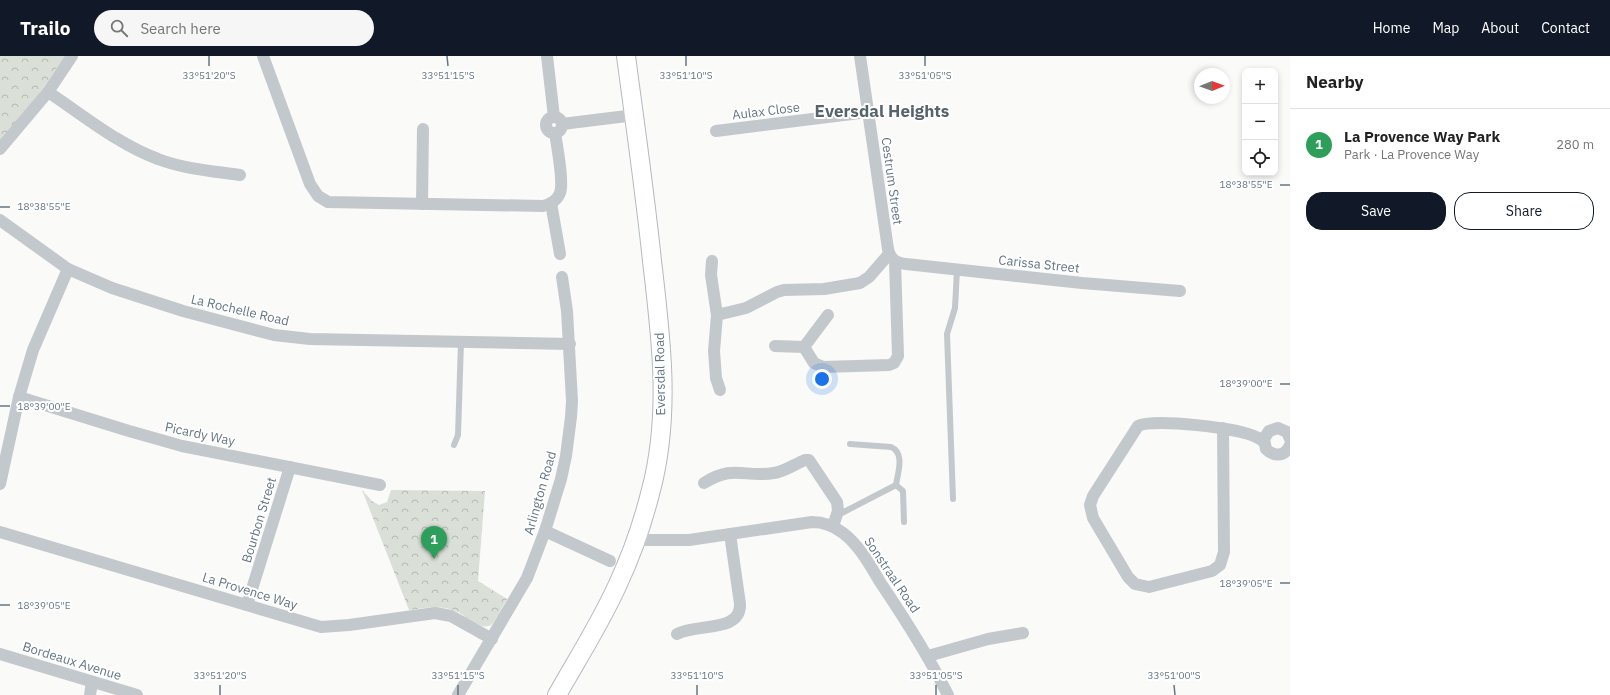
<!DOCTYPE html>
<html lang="en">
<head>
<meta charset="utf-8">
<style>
	body { margin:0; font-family:"IBM Plex Sans",sans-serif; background:#f6f6f6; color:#222 }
	.controls { position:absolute; right:12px; top:12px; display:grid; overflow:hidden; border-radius:8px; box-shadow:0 2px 6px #0003 }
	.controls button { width:36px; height:36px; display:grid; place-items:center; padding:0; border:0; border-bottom:1px solid #e0e0e0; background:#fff; color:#222; font:20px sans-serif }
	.compass { position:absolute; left:1194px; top:12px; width:36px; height:36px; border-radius:50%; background:#fff; box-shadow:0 2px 6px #0003; rotate:89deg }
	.you { position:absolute; left:822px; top:323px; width:14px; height:14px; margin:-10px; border:3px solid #fff; border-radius:50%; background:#1a73e8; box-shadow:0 0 0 6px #1a73e833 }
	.badge { display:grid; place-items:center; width:26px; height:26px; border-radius:50%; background:#111827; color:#fff; font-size:13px; font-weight:700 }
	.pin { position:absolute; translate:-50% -33px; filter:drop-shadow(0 1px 2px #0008) }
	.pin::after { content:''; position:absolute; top:21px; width:14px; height:12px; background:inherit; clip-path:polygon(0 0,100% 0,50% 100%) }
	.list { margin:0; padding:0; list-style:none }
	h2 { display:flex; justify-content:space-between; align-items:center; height:52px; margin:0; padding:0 16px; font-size:17px }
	h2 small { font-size:13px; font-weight:400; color:#767676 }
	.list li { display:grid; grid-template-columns:26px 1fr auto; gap:12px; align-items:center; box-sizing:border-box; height:72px; padding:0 16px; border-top:1px solid #e0e0e0 }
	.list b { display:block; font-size:15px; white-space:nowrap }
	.list p { margin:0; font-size:13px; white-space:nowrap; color:#767676 }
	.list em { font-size:13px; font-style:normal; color:#767676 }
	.actions { display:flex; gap:8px; padding:12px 16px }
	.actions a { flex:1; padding:9px 0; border:1px solid #111827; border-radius:16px; text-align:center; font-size:14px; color:#111827 }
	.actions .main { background:#111827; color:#fff }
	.icon { flex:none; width:22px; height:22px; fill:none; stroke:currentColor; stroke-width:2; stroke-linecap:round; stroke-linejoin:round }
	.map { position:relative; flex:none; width:1290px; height:639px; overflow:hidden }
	header { display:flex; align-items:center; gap:24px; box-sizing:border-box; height:56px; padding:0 20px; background:#111827; color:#fff }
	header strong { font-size:19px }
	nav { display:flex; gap:22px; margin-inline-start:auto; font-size:14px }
	.search { width:280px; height:36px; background:#f6f6f6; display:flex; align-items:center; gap:10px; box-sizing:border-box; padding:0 14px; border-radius:22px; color:#767676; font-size:15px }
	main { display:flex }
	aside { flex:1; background:#fff }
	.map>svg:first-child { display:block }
</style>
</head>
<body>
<header>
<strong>Trailo</strong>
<div class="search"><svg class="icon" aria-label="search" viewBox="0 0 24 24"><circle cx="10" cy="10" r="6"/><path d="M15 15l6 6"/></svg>Search here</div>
<nav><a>Home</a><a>Map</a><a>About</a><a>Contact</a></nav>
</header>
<main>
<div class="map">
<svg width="1290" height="639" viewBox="0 0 1290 639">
	<defs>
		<pattern id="forest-crowns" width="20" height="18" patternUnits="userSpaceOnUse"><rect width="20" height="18" fill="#dadfd7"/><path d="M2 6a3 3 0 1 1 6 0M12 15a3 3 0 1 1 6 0" fill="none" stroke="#b4b9b4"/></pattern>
	</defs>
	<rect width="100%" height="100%" fill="#fafaf8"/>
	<g fill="url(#forest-crowns)">
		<polygon points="0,0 65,0 39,38 0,85"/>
		<path d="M362,434l10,11 7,4 8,-3 4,-12 94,1 -7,90 29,18c-4,6 -11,22 -16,26 -10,6 -25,-9 -33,-13 -16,-8 -33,-4 -49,-2z"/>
	</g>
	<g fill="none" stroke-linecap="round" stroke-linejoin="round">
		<g stroke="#b3babf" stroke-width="20">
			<path id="secondary" d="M557,639c21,-37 44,-73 61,-111 14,-30 25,-62 33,-94 20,-76 10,-153 1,-229 -7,-68 -17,-137 -26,-205"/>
		</g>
		<g stroke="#c3c8cc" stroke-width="6">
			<polyline points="454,389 458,379 461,286"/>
			<polyline points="896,429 903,435 904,466"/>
			<polyline points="953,443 947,278 955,252 957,214"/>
			<path d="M838,459l58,-30c2,-13 9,-32 -5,-38l-41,-3"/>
		</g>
		<g stroke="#c3c8cc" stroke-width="12">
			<path d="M263,0l47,128 8,12 10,6 215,4c8,-2 14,-5 17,-13 4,-10 -3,-47 -5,-60"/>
			<polyline points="547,0 554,61"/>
			<path d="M860,0l28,193c2,10 8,14 18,15l176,19 98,8"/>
			<path d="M48,36c35,23 71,53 110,67 26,10 54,12 82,16"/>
			<circle cx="554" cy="69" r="8"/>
			<polyline points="562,68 635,59"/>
			<polyline points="716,75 868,56"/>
			<polyline points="0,93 48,36 72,0"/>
			<polyline points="551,147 560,198"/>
			<polyline points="422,148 423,73"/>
			<polyline points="0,164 68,213 112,232 183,255 274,279 310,283 570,288"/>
			<polyline points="712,205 711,219 717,259 714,295 716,322 720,334"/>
			<polyline points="717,259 746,252 777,236 784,234 824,233 860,227 869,221 889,198"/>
			<polyline points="828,259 804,291 814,307 823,311 889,309 894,307 898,300 895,205"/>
			<polyline points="775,290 804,291"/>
			<polyline points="19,341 129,375 182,390 380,429"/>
			<path d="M1223,372l1,124 -4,13 -8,6 -63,16 -14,-3 -7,-7 -35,-59 -3,-13 3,-9 45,-70c15,-8 102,2 118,11 3,1 6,3 8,5"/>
			<path d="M1290,383l-3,-7 -9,-4 -9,3 -5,8 2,10c8,8 19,8 24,-4"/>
			<path d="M704,427c30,-19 40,-5 70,-10 10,-1 21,-9 31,-13h4l28,42 1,9 -5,15"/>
			<polyline points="0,428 19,341 33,294 68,213"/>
			<polyline points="545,475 610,505"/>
			<polyline points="0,476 321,571 349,569 435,557 451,560 492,583"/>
			<path d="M635,484h54l123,-18c12,0 22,4 31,11 16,12 27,32 37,49 25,37 48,73 68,113"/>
			<polyline points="247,549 290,411"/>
			<path d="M677,578c20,-11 64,-1 63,-30l-10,-70"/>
			<polyline points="0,598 137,639"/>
			<polyline points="928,600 988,583 1023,577"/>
			<polyline points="90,639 92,626"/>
			<polyline points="458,639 527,522 545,475 561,423 566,400 571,361 572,345 567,255 562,221"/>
		</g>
		<use href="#secondary" stroke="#fff" stroke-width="18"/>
	</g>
	<path fill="none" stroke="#657683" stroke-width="1.5" d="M209,0v10M447,0l1,10M686,0v10M925,0v10M1280,129h10M0,151h10M1280,328h10M0,350h10M1280,527h10M0,549h10M220,629v10M458,629v10M697,629v10M936,629v10M1174,629l1,10"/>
	<g text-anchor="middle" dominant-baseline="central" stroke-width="4" stroke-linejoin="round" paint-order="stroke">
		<g font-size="13" fill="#657683" stroke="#fff">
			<text transform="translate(766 55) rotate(-7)">Aulax Close</text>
			<text transform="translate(892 125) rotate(82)">Cestrum Street</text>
			<text transform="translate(1039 208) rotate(6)">Carissa Street</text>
			<text transform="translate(240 254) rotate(13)">La Rochelle Road</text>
			<text transform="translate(660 318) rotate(-91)">Eversdal Road</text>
			<text transform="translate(200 378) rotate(12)">Picardy Way</text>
			<text transform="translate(540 437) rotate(-74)">Arlington Road</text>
			<text transform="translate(259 464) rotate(-73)">Bourbon Street</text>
			<text transform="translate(892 519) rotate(56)">Sonstraal Road</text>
			<text transform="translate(250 535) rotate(17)">La Provence Way</text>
			<text transform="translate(72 605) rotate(17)">Bordeaux Avenue</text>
		</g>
		<g font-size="17" font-weight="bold" fill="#57646e" stroke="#fff">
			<text x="882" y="55">Eversdal Heights</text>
		</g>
	</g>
	<g font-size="10" text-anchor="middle" fill="#657683" stroke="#fff" stroke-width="4" stroke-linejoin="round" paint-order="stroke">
		<text x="209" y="23">33°51'20"S</text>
		<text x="448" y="23">33°51'15"S</text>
		<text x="686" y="23">33°51'10"S</text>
		<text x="925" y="23">33°51'05"S</text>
		<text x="1246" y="132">18°38'55"E</text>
		<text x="44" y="154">18°38'55"E</text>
		<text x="1246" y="331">18°39'00"E</text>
		<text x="44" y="354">18°39'00"E</text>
		<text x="1246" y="531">18°39'05"E</text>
		<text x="44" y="553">18°39'05"E</text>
		<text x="220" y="623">33°51'20"S</text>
		<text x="458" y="623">33°51'15"S</text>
		<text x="697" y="623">33°51'10"S</text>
		<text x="936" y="623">33°51'05"S</text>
		<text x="1174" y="623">33°51'00"S</text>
	</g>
</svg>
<div class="controls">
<button>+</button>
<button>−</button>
<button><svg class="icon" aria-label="locate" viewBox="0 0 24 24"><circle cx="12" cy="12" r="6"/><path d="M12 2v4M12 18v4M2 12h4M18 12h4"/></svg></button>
</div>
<svg class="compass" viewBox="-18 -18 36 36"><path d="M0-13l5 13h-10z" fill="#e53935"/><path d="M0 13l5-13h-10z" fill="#767676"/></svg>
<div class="you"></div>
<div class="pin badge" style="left:434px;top:503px;background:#2e9e5b">1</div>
</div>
<aside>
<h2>Nearby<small></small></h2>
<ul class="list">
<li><span class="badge" style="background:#2e9e5b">1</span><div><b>La Provence Way Park</b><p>Park · La Provence Way</p></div><em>280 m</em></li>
</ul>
<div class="actions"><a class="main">Save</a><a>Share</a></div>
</aside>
</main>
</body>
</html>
